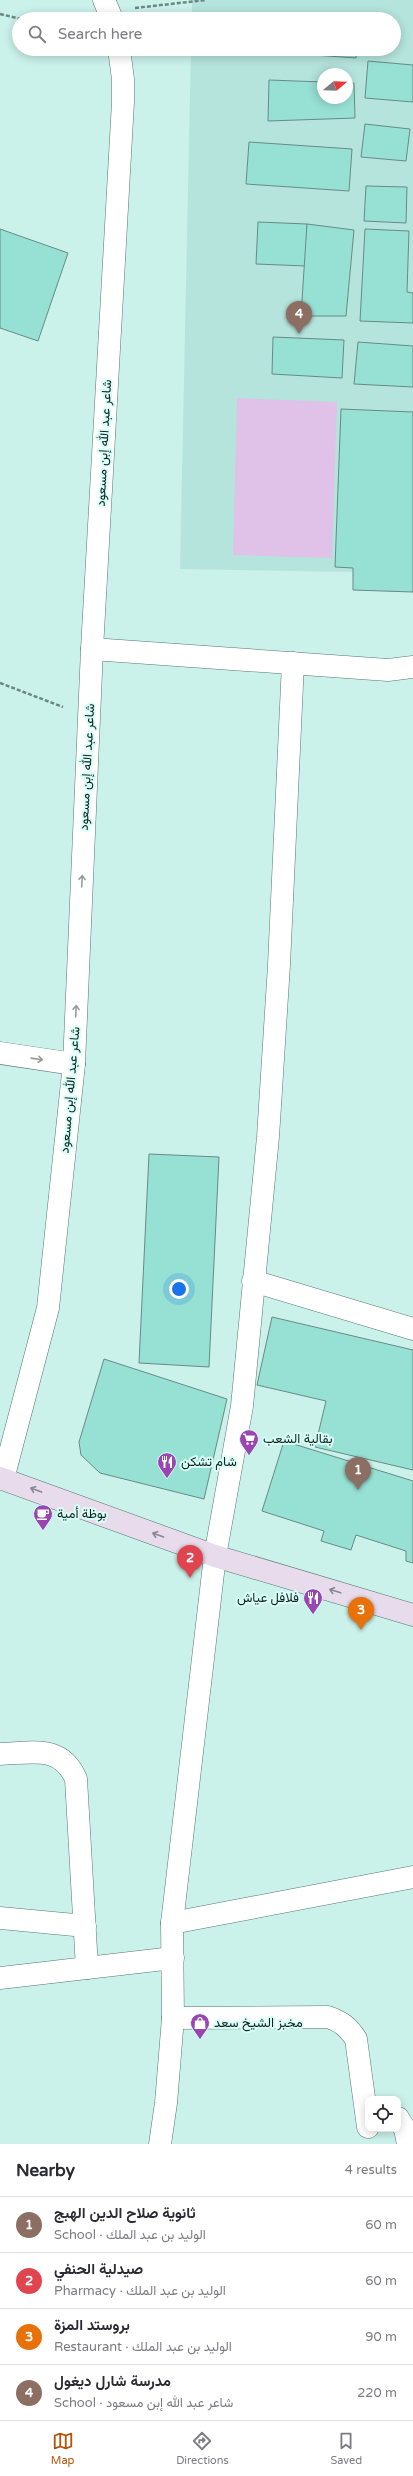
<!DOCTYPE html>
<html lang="en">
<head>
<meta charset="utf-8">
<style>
	body { margin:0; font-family:"Varela Round",Vazirmatn,sans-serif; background:#f2f2f3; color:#2b2b33 }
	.controls { position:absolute; right:12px; bottom:12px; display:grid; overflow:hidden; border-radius:8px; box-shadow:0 2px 10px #0003 }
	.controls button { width:36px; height:36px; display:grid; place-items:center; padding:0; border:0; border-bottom:1px solid #e1e1e2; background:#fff; color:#2b2b33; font:20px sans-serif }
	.compass { position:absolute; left:317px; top:68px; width:36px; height:36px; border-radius:50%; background:#fff; box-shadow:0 2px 10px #0003; rotate:71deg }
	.you { position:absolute; left:179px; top:1289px; width:14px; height:14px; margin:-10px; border:3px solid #fff; border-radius:50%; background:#1a73e8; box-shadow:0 0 0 6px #1a73e833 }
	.badge { display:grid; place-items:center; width:26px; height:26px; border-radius:50%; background:#b45309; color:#fff; font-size:13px; font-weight:700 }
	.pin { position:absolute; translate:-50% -33px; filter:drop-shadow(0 1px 2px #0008) }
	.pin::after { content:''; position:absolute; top:21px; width:14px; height:12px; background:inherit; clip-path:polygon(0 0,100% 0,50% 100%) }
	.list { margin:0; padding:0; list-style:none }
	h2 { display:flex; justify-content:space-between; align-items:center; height:52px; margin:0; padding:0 16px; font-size:17px }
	h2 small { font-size:13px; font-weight:400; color:#7c7c81 }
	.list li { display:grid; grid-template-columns:26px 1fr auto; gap:12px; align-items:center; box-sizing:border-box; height:56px; padding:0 16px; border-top:1px solid #e1e1e2 }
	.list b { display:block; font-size:15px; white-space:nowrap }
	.list p { margin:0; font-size:13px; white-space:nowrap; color:#7c7c81 }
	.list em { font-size:13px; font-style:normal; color:#7c7c81 }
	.icon { flex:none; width:22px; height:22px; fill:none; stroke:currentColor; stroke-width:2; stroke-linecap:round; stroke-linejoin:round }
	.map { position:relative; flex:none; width:413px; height:2144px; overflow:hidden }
	.search { position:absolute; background:#fff; box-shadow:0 2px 10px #0003; left:12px; right:12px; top:12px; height:44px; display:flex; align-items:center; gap:10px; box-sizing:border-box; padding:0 14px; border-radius:22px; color:#7c7c81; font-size:15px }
	.sheet { height:276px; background:#fff }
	nav { display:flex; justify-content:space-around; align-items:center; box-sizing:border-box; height:56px; border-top:1px solid #e1e1e2; background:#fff; font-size:11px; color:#7c7c81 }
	nav a { display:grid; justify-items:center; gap:2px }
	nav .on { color:#b45309 }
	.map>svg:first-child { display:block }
</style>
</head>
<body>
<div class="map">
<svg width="413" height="2144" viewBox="0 0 413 2144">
	<rect width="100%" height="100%" fill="#caf1ea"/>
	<path fill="#b4e4dc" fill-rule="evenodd" d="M192,0h221v592l-60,-2v-18l-173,-3 11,-520h203v-30h-202zM323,74h24v24h-24z"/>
	<polygon fill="#e0c2e9" points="237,398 337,402 332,558 233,555"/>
	<g fill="#97e0d4" stroke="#678b85">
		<polygon points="300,49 357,49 356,58 300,54"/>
		<polygon points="368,61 413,65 413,102 365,98"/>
		<polygon points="269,80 323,82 323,98 347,98 347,83 354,83 355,118 268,121"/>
		<polygon points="365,124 410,129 406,161 361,157"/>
		<polygon points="249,142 352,149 349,191 246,184"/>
		<polygon points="366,186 407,187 406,223 364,221"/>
		<polygon points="258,222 307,224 306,266 256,264"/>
		<polygon points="307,224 354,230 346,316 301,316"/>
		<polygon points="0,229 68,253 38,341 0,328"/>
		<polygon points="365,229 409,231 407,292 413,293 413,323 360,321"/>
		<polygon points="273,337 344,340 342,378 272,374"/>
		<polygon points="358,342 413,346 413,387 354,384"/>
		<polygon points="341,409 413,412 413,592 353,590 353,568 335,567"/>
		<polygon points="149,1154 219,1157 209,1367 139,1363"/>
		<polygon points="272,1317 413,1350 413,1470 315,1447 326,1401 257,1385"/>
		<polygon points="104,1359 227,1399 204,1499 100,1473 81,1455 79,1442"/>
		<polygon points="284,1441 413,1481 413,1563 406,1561 406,1551 356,1535 351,1550 321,1541 324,1531 262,1511"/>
	</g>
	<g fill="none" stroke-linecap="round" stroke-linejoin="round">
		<g stroke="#557872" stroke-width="23">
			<g id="minor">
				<polyline points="92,649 388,670 413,667"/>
				<polyline points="0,1053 74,1064"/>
				<polyline points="253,1281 413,1329"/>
				<path d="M0,1754c32,-1 61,-10 76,25l11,189"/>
				<polyline points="0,1918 85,1926"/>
				<polyline points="172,1923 413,1877"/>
				<polyline points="0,1978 173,1958"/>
				<path d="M173,2018l155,-1c14,5 20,10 28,22l12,88"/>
				<polyline points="398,2118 405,2129 408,2144"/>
				<polyline points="160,2144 166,2103 173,2018 172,1923 215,1556 242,1406 268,1137 279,965 293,663"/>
			</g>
		</g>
		<g stroke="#557872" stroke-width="23">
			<g id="tertiary">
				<polyline points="104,0 112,19"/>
				<polyline points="3,1479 48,1308 74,1064 92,649 123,102 123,79 119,49"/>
			</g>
		</g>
		<g stroke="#557872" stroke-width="23">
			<polyline id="secondary" points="0,1478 215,1556 413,1615"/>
		</g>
		<g stroke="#6c8782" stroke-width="2.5" stroke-dasharray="4 2" stroke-linecap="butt">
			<polyline points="135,8 206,0"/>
			<polyline points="0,14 21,19"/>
			<polyline points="0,683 63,707"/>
		</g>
		<use href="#minor" stroke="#fff" stroke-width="22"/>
		<use href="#tertiary" stroke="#fff" stroke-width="22"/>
		<use href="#secondary" stroke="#e8dbeb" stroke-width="22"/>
	</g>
	<defs><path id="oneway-shaft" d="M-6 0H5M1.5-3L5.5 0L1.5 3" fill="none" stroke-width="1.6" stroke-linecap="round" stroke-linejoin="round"/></defs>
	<g stroke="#959c9b">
		<use href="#oneway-shaft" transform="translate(82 881) rotate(-87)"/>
		<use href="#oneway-shaft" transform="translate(76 1011) rotate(-87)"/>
		<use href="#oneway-shaft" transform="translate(37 1059) rotate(8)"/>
	</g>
	<g stroke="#898890">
		<use href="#oneway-shaft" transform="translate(36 1490) rotate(-160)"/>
		<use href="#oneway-shaft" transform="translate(158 1535) rotate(-160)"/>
		<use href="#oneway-shaft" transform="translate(335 1591) rotate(-163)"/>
	</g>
	<defs>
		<g id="supermarket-pin" transform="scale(1)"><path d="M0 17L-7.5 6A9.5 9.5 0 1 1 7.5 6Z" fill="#9b45b2" stroke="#d7fef7"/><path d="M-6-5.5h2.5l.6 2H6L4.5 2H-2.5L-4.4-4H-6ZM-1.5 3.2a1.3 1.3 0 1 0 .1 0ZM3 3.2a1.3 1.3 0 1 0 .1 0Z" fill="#fff"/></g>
		<g id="restaurant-pin" transform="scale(1)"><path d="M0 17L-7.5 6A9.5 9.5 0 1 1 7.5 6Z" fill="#9b45b2" stroke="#d7fef7"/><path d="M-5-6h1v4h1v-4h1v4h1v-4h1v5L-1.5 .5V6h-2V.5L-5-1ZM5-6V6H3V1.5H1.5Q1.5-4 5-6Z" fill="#fff"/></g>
		<g id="cafe-pin" transform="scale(1)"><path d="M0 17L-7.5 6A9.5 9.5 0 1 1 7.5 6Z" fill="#9b45b2" stroke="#d7fef7"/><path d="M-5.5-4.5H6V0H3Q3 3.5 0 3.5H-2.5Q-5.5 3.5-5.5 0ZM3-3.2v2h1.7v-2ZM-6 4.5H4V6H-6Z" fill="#fff"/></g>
		<g id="shop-pin" transform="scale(1)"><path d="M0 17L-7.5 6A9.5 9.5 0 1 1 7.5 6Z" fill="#9b45b2" stroke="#d7fef7"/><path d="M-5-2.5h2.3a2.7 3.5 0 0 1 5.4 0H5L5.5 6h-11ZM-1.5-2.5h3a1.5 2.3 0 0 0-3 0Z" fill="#fff"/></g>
	</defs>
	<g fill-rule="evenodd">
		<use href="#supermarket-pin" x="249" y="1439"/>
		<use href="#restaurant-pin" x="167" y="1462"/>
		<use href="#cafe-pin" x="43" y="1514"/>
		<use href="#restaurant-pin" x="313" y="1598"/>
		<use href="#shop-pin" x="200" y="2023"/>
	</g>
	<g text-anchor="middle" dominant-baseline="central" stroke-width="4" stroke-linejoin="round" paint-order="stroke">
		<g font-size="13" fill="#142321" stroke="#d7fef7">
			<text transform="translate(104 443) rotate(-87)">شاعر عبد الله إبن مسعود</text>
			<text transform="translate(87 767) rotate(-87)">شاعر عبد الله إبن مسعود</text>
			<text transform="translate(70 1090) rotate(-85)">شاعر عبد الله إبن مسعود</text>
		</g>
		<g font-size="13" fill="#142321" stroke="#d7fef7" text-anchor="start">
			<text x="263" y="1439">بقالية الشعب</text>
			<text x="181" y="1462">شام تشكن</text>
			<text x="57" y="1514">بوظة أمية</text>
			<text x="299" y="1598" text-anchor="end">فلافل عياش</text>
			<text x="214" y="2023">مخبز الشيخ سعد</text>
		</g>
	</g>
</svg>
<div class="controls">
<button><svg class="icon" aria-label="locate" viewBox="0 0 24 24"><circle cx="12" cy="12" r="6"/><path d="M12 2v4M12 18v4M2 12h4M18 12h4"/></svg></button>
</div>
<svg class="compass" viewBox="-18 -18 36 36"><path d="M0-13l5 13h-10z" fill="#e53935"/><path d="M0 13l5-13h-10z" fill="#7c7c81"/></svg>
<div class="you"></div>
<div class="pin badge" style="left:358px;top:1490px;background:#8d6e63">1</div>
<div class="pin badge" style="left:190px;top:1578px;background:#e0444e">2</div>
<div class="pin badge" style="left:361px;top:1630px;background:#e8710a">3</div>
<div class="pin badge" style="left:299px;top:334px;background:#8d6e63">4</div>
<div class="search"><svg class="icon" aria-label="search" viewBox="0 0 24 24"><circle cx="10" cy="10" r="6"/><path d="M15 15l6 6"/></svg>Search here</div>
</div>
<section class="sheet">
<h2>Nearby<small>4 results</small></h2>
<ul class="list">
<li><span class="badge" style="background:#8d6e63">1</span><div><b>ثانوية صلاح الدين الهبج</b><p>School · الوليد بن عبد الملك</p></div><em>60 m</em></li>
<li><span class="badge" style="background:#e0444e">2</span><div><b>صيدلية الحنفي</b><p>Pharmacy · الوليد بن عبد الملك</p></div><em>60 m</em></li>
<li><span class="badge" style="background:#e8710a">3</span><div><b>بروستد المزة</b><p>Restaurant · الوليد بن عبد الملك</p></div><em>90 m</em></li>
<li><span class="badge" style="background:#8d6e63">4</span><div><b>مدرسة شارل ديغول</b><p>School · شاعر عبد الله إبن مسعود</p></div><em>220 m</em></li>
</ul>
</section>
<nav>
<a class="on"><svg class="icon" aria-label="map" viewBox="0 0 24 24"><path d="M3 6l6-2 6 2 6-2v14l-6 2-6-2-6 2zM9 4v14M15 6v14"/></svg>Map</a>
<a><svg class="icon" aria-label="directions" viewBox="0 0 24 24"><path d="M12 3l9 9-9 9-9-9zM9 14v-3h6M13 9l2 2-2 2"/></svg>Directions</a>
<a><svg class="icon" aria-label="saved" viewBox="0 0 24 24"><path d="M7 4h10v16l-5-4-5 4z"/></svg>Saved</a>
</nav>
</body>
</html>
